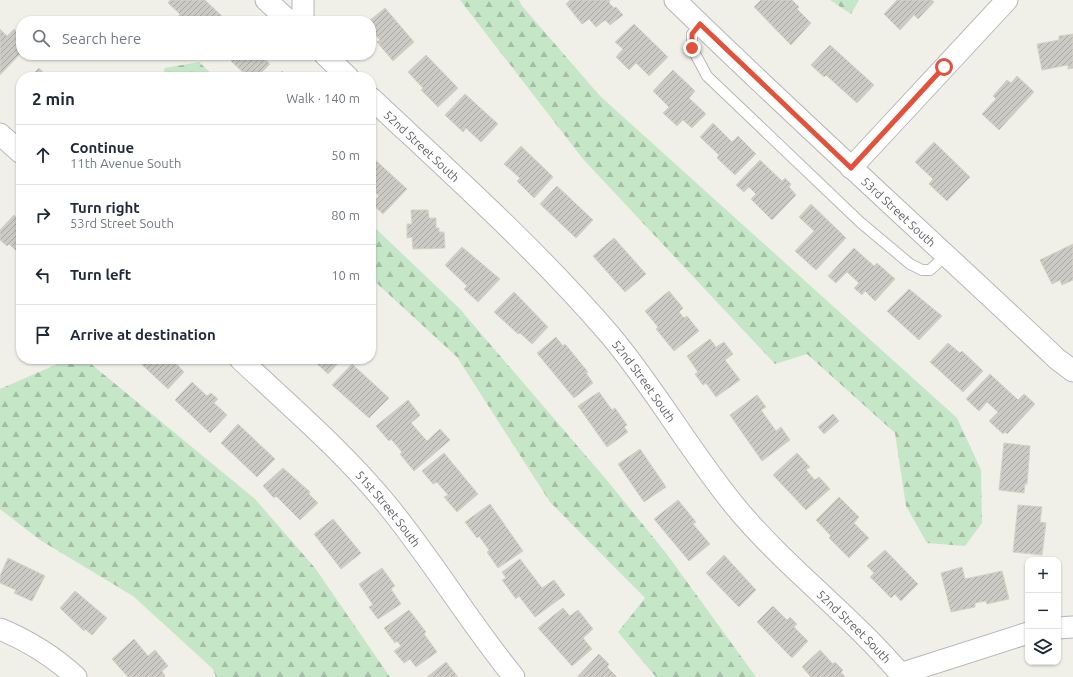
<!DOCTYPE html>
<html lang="en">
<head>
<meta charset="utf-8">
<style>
	body { margin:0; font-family:Ubuntu,sans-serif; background:#f2f2f3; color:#1f2937 }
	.controls { position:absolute; right:12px; bottom:12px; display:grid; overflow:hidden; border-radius:8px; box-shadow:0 1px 3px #0004 }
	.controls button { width:36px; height:36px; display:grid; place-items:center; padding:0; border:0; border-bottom:1px solid #e0e1e3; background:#fff; color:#1f2937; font:20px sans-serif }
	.stop { position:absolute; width:12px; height:12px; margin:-9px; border:3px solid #e3513b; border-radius:50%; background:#fff }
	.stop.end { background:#e3513b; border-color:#fff; box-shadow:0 1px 4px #0008 }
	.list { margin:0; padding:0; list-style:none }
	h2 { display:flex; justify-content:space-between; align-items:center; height:52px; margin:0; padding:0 16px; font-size:17px }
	h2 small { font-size:13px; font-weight:400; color:#747a83 }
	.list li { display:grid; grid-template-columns:26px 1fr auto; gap:12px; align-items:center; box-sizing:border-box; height:60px; padding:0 16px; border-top:1px solid #e0e1e3 }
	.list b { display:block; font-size:15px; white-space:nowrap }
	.list p { margin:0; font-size:13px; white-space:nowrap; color:#747a83 }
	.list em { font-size:13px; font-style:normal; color:#747a83 }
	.icon { flex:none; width:22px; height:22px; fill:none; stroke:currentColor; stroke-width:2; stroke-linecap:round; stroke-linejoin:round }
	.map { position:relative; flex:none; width:1073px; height:677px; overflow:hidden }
	.search { position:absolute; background:#fff; box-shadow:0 1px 3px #0004; left:16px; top:16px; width:360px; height:44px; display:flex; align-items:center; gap:10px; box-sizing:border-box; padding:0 14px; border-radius:16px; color:#747a83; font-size:15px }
	.panel { position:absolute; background:#fff; box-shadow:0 1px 3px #0004; left:16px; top:72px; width:360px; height:292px; border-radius:16px }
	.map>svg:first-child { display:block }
</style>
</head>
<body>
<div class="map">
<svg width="1073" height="677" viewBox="0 0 1073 677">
	<defs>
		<pattern id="forest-firs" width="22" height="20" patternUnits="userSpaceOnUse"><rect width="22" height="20" fill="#c5e6c7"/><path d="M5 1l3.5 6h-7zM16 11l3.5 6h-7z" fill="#a3bea5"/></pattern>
		<pattern id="building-hatch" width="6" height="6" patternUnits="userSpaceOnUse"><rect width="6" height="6" fill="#cccac4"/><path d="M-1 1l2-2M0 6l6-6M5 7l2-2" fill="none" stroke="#a9a7a3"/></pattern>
	</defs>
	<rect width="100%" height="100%" fill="#f0efe8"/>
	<g fill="url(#forest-firs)">
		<polygon points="460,0 519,0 522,6 600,96 957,418 981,470 982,523 965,546 927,543 906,506 895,433 807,354 775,364 583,159"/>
		<polygon points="830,0 859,0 851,14"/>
		<polygon points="199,62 215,77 162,77 165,68"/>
		<polygon points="371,224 459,308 605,478 666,553 756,677 656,677 618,632 645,598 550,502 457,357 371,278"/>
		<polygon points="69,359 85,359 255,499 315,568 390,677 216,677 213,669 133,596 40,540 0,509 0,389"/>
	</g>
	<g fill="url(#building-hatch)" stroke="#d5d1c6">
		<polygon points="170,0 205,0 227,21 175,21 180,14 168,3"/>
		<polygon points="570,0 610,0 609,3 614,8 616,7 623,15 610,25 605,20 596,27 589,19 582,24 566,4"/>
		<polygon points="761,0 792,0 799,7 797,9 811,23 791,45 754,7"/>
		<polygon points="897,0 932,0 934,2 918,19 914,15 900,30 884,14"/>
		<polygon points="385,8 414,42 393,61 377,42 380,40 371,29 371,21 369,21"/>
		<polygon points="634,24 668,57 649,76 636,63 629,70 616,57 623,49 615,42"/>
		<polygon points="0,29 7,36 14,29 21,36 21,53 0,75"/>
		<polygon points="1073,34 1073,68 1068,69 1068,65 1042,70 1037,44 1059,40 1059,36"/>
		<polygon points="830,45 874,85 857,103 826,75 824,77 811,65"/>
		<polygon points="230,55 260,55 270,64 257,77 248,77 231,61 234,59"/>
		<polygon points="426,55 458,88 438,107 421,90 423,88 408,72"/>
		<polygon points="39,68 48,77 30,77"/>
		<polygon points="673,70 695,91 689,98 706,114 692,128 683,120 677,126 663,113 669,107 653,91"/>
		<polygon points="282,71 289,77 276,77"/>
		<polygon points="1017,76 1034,92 999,130 982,114 996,99 993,96 1007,80 1011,83"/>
		<polygon points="465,94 498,124 481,142 466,128 463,132 445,115"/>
		<polygon points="713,123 732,142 738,136 756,154 735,175 717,158 719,155 700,137"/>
		<polygon points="934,142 970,177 947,201 929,184 933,179 915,162"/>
		<polygon points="521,146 553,177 534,198 517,181 520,178 504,164"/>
		<polygon points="372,157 407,189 383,214 372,204 379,196 371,188"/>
		<polygon points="760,160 782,181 785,178 791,184 789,187 796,195 772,220 751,199 756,194 749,187 744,192 736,185"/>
		<polygon points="557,186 593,220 576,238 540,204"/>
		<polygon points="811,204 846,238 816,270 795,251 814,231 799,217"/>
		<polygon points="411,210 428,210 429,218 436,218 436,228 439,228 439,232 444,232 445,248 413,249 412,237 407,238 407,224 412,224"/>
		<polygon points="14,215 21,221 21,255 9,244 7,246 0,240 0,230"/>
		<polygon points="614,238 646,274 625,292 593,256"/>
		<polygon points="1073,244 1073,280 1062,285 1060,280 1052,284 1040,260"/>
		<polygon points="462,247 500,279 478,302 464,289 467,286 445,265"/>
		<polygon points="854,248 874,266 877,263 895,279 875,301 865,291 862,295 854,288 859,283 847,272 836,283 828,276"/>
		<polygon points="909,289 942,316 919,340 887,311"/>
		<polygon points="669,291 683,308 679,312 684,318 687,316 699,331 674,351 656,329 658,327 645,311"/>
		<polygon points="514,292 548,327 532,344 520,333 518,334 494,312"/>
		<polygon points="556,337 563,346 565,344 588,372 586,373 593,383 574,398 537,353"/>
		<polygon points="710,339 716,347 724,342 733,354 725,360 740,380 716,397 706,383 703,385 695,374 698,372 687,356"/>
		<polygon points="948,343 960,353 962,351 983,371 963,392 930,362"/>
		<polygon points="136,359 172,359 184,372 168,389"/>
		<polygon points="312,359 342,359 328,374"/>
		<polygon points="352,364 389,398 369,418 332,385"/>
		<polygon points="990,374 1018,400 1024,394 1035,404 1007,434 1005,432 1003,434 989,421 998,412 987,402 979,411 966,399"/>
		<polygon points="192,382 207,396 211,393 218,399 214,403 227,415 210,433 175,400"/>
		<polygon points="599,392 612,410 615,408 627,425 624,427 628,432 607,447 578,406"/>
		<polygon points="757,395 766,407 761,410 776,431 781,427 790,440 762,461 730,415"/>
		<polygon points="408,400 420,415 411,423 427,441 440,429 450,440 414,471 400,454 402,452 391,439 389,441 376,426"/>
		<polygon points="833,414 839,421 824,434 818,427"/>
		<polygon points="238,424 275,459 257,477 221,443"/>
		<polygon points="1004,443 1030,446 1027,484 1025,484 1024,493 999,490"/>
		<polygon points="640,449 666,487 644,502 618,464"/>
		<polygon points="444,453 478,494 457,512 444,497 448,495 437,482 433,484 422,471"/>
		<polygon points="797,453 810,467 806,470 815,480 819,477 830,489 806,510 773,475"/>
		<polygon points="283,468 310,492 309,494 318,503 300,520 276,496 274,498 263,486"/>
		<polygon points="839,497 859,517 854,523 869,538 849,558 829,538 831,536 816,520"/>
		<polygon points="678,500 696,522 693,524 710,544 689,561 654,519"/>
		<polygon points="490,504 523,551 498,568 487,552 489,550 479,536 477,538 465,522"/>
		<polygon points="1018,505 1042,507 1040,522 1046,523 1042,555 1013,552"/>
		<polygon points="333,519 361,553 341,569 314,534"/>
		<polygon points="885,550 918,584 901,601 895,594 891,598 870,577 874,573 867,566"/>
		<polygon points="724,555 756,590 739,607 706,573"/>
		<polygon points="8,558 45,576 32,601 14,593 16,590 0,583 0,576"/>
		<polygon points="520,559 542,588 554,580 565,595 535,617 519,596 516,599 502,580 506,578 502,572"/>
		<polygon points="962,567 965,579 1002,571 1009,599 987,604 986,601 975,603 975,607 951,612 941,573"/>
		<polygon points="382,568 395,586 391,589 401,604 378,619 369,607 373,605 359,584"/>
		<polygon points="75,591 107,618 92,635 85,629 84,631 60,608"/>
		<polygon points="773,606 787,620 790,617 797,624 794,627 808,641 792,658 757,622"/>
		<polygon points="563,608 570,616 578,610 593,629 583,638 592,649 572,666 538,628"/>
		<polygon points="409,610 426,632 424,634 437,652 416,667 410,659 404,663 394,651 401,646 397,641 395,643 384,628"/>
		<polygon points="134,639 148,656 155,650 168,666 162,671 165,676 164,677 128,677 112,659"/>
		<polygon points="820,650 833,664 835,662 843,670 841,672 845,677 811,677 802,667"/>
		<polygon points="599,654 609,664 607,667 617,677 577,677"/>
		<polygon points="446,662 458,677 427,677"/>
	</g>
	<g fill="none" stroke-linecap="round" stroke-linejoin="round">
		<g stroke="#b5b7bb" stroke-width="12">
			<polyline id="lane" points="700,24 692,34 692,48 707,76 860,222 910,264 922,270 930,270 947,254"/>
		</g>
		<g stroke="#b5b7bb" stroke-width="23">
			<g id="street">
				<polyline points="266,0 289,21"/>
				<path id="s1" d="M675,0c125,122 255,239 382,359l16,12"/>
				<polyline points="303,21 303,0"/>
				<polyline points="325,55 348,77"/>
				<path id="s2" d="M371,98c82,77 166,152 239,237 47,56 82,120 129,176 50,59 114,106 164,166"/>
				<polyline points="0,134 21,153"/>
				<polyline points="851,168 1007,0"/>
				<path id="s3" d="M240,359c51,48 104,93 148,147 45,55 81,116 126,171"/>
				<polyline points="1058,628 1073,627"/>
				<path d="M0,629c29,12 53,27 76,48"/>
				<polyline points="900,674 1028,633"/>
			</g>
		</g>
		<use href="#lane" stroke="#fff" stroke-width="10"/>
		<use href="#street" stroke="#fff" stroke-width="21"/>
	</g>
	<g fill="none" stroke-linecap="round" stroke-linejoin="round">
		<polyline stroke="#e3513b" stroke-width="5" points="692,48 692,34 700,24 851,168 944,67"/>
	</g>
	<g text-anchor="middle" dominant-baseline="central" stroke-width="3" stroke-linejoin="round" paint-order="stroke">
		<g font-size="12" fill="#5f6267" stroke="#fff">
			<text stroke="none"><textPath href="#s2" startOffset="70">52nd Street South</textPath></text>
			<text stroke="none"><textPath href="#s1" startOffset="308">53rd Street South</textPath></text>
			<text stroke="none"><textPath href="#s2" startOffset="394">52nd Street South</textPath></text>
			<text stroke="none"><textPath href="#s3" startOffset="211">51st Street South</textPath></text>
			<text stroke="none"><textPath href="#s2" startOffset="718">52nd Street South</textPath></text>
		</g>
	</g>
</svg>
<div class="controls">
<button>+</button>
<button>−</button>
<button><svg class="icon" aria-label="layers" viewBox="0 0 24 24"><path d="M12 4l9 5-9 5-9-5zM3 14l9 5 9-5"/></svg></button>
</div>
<div class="stop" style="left:944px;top:67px"></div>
<div class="stop end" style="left:692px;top:48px"></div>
<div class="search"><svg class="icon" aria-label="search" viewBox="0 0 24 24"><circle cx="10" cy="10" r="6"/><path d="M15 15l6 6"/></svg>Search here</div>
<section class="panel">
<h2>2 min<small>Walk · 140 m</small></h2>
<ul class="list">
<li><svg class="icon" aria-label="ahead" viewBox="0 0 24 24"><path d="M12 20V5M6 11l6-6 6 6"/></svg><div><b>Continue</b><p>11th Avenue South</p></div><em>50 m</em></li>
<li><svg class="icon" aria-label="right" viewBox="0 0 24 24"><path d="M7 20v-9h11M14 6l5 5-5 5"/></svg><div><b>Turn right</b><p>53rd Street South</p></div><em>80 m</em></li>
<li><svg class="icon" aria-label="left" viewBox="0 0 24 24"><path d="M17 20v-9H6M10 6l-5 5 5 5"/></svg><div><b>Turn left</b></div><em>10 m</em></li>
<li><svg class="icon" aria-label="arrive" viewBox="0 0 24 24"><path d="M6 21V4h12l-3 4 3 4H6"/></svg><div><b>Arrive at destination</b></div></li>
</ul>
</section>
</div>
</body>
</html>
